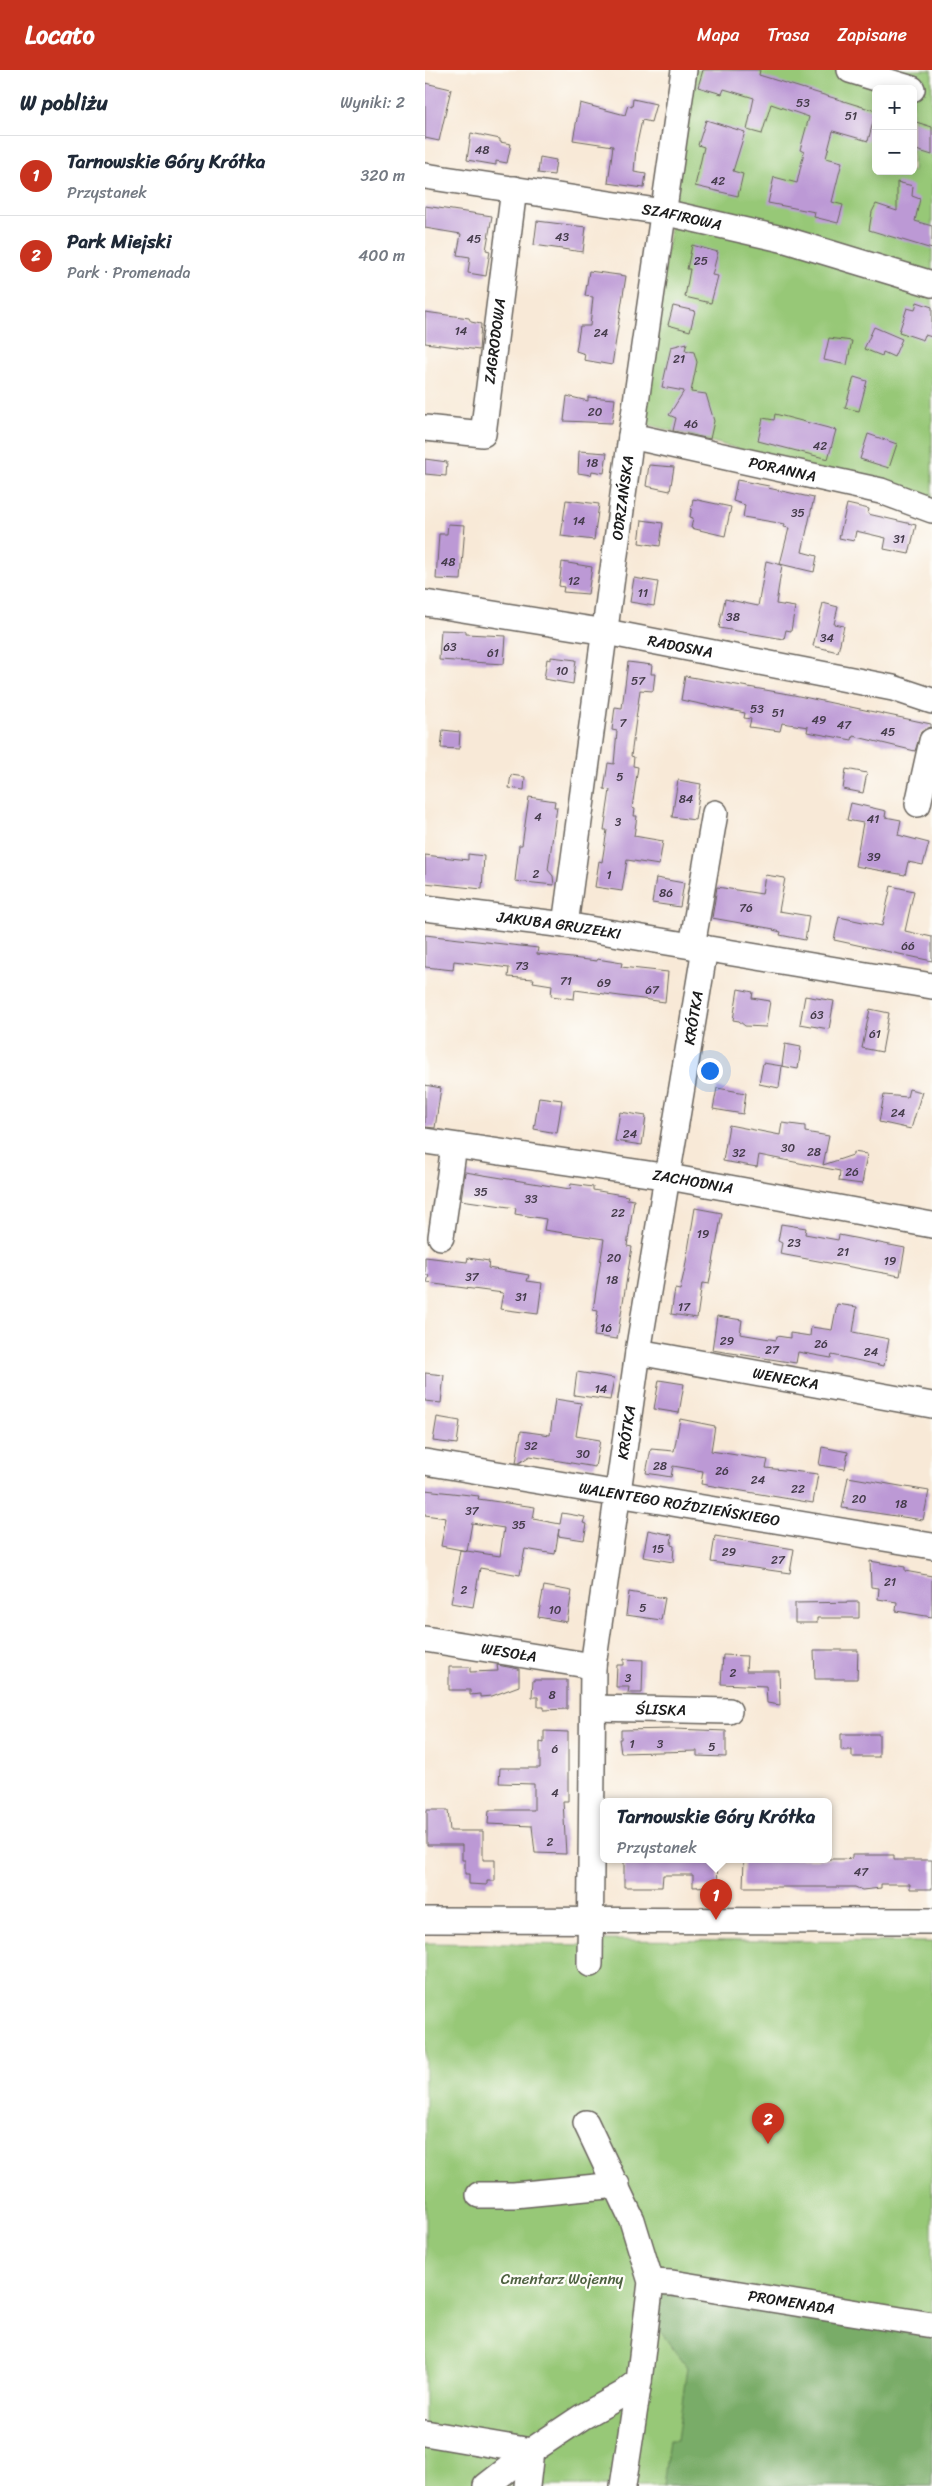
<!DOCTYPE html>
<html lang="pl">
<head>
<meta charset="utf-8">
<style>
	body { margin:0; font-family:Sriracha,sans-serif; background:#f2f2f3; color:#1f2937 }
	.controls { position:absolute; right:15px; top:15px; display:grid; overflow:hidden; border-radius:8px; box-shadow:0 2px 12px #0003 }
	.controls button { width:45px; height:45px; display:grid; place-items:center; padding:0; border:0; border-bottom:1px solid #e0e1e3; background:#fff; color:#1f2937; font:25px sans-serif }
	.you { position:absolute; left:284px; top:1000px; width:18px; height:18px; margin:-12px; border:4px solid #fff; border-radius:50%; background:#1a73e8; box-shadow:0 0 0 8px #1a73e833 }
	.badge { display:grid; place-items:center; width:32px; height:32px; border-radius:50%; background:#c8321e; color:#fff; font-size:16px; font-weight:700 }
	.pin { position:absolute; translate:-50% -41px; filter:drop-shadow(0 1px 2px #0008) }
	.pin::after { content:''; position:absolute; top:26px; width:18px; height:15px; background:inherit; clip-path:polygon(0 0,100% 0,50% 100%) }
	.popup { position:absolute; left:175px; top:1728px; width:232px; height:65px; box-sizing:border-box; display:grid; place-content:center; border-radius:8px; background:#fff; filter:drop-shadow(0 1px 4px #0005); font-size:16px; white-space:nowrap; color:#747a83 }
	.popup b { font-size:19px; color:#1f2937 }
	.popup::after { content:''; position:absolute; left:50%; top:100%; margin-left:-10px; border:10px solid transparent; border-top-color:#fff }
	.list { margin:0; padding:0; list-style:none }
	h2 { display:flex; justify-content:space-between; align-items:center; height:65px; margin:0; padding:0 20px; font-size:21px }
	h2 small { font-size:16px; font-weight:400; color:#747a83 }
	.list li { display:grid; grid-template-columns:32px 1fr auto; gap:15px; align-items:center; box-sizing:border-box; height:80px; padding:0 20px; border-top:1px solid #e0e1e3 }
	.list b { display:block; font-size:19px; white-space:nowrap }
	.list p { margin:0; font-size:16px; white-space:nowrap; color:#747a83 }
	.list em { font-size:16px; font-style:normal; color:#747a83 }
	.map { position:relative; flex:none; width:507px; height:2416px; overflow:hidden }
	header { display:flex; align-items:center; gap:30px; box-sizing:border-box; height:70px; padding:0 25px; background:#c8321e; color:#fff }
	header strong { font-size:24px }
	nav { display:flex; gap:28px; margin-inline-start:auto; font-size:18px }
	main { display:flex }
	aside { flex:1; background:#fff }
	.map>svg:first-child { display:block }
</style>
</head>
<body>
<header>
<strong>Locato</strong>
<nav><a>Mapa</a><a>Trasa</a><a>Zapisane</a></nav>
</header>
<main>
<aside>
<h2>W pobliżu<small>Wyniki: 2</small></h2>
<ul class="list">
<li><span class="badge">1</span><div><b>Tarnowskie Góry Krótka</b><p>Przystanek</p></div><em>320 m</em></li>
<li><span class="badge">2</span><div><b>Park Miejski</b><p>Park · Promenada</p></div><em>400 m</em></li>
</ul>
</aside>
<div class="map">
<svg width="507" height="2416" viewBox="0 0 507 2416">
	<rect width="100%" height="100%" fill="#fdfcf7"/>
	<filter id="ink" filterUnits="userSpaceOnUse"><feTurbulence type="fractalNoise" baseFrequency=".02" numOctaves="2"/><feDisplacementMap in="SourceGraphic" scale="10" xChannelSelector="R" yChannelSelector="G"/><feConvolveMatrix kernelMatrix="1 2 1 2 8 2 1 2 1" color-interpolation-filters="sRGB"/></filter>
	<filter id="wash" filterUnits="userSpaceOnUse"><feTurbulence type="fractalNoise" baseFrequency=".0096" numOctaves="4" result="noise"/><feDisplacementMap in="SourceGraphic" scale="20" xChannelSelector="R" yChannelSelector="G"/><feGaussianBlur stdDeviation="1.12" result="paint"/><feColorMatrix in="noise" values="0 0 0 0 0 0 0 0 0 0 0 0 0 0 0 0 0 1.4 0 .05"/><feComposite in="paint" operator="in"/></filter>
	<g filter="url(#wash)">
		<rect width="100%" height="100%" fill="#f8e9d7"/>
		<g fill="#97c877" stroke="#5a724a" fill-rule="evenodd">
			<path d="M268,0h239v438l-101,-34 -189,-51zM451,19h37v82h-37z"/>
			<polygon points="174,1870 507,1872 507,2416 0,2416 0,1873 174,1875"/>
		</g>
		<polygon fill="#79ac68" stroke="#4a6442" points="229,2223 507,2260 507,2416 238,2416 244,2370 252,2370 262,2297 226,2249"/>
		<g id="blocks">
			<g fill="#bc99d5">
				<polygon points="278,0 335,0 334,5 451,41 443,71 408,61 401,88 417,92 407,132 418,135 413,153 389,147 390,142 343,133 349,107 372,113 379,82 375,80 384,47 346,34 337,64 322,60 329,28 299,19 297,24 273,17"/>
				<polygon points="0,13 26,19 14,71 0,68"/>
				<polygon points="208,29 231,34 226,52 217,50 211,78 209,102 221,104 219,118 183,113 188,76 148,70 155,33 200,45 203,35 207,37"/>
				<polygon points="281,50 320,62 308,101 318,104 313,126 270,116 279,77 273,75"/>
				<polygon points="488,51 507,57 507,85 488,79"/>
				<polygon points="46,63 75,69 75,72 86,74 82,93 71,91 71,95 42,90"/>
				<polygon points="115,87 131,90 129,105 113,103"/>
				<polygon points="472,112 488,116 487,126 495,129 490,151 507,156 507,179 444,160 447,142 451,134 472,141"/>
				<polygon points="0,136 67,146 61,180 65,181 61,206 43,203 45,187 32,185 36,164 0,158"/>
				<polygon points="112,151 161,157 158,182 109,175"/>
				<polygon points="267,175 293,182 287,205 293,206 286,233 260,227 265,199 262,199"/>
				<polygon points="164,201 201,206 187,295 159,290 160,284 151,281 155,256 165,256 168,227 160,226"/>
				<polygon points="492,232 507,237 507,267 500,265 498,270 474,262 482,238 490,240"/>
				<polygon points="248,236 270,241 265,261 243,255"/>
				<polygon points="0,242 44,248 46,252 56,254 54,280 0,273"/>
				<polygon points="449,257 477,269 469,287 458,282 457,286 439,279"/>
				<polygon points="404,268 427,271 422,295 399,290"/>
				<polygon points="262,273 260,280 269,282 272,292 266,322 281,324 289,351 285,369 248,361 251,348 244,345 259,321 237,317 246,277"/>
				<polygon points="429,307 442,311 434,341 420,338"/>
				<polygon points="142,326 163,331 163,327 190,329 187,353 139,351"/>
				<polygon points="350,344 411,360 403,389 333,371 338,348 349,350"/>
				<polygon points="443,364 472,374 464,398 435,389"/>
				<polygon points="154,381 182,383 179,403 167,401 166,405 153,403"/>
				<polygon points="0,389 22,392 21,406 0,404"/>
				<polygon points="224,395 249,397 245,421 221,416"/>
				<polygon points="312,410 344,416 343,418 389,428 377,482 392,486 389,502 355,494 364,458 359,457 360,454 318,447 320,435 308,431"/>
				<polygon points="268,429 306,437 300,466 266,458 268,448 265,447"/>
				<polygon points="141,430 174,434 169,470 136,466"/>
				<polygon points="422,434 444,439 443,444 491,455 484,484 459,479 461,468 431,461 429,471 414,468"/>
				<polygon points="217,450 238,453 235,476 214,473"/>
				<polygon points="23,454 40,455 36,510 11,509 14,464 22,464"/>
				<polygon points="341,491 357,495 351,534 370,537 366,561 361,560 359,569 294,558 300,529 333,536"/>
				<polygon points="137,492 167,497 163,524 138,522 139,517 134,516"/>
				<polygon points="209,508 233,512 229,536 205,532"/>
				<polygon points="398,533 413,537 409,554 419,556 413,582 388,576"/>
				<polygon points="16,560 41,561 41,564 81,566 79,594 14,590"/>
				<polygon points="126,587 151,590 148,614 119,609 122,589 126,590"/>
				<polygon points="203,592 227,595 226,604 230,604 228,621 215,620 206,686 209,687 208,696 213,697 207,738 210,739 209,746 212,746 209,766 238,771 234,795 202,790 197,821 170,817 174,791 177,792 182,760 179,760 185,720 179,719 183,693 189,694 192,661 187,660 190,637 197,638"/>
				<polygon points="260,606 369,625 506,654 506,657 496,662 490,681 428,666 427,670 382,662 383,657 357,653 355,661 324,657 326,649 319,648 320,643 256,630"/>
				<polygon points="18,660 35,662 34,679 16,678"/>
				<polygon points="421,699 442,703 438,723 418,719"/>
				<polygon points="86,705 100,707 99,720 84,718"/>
				<polygon points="253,710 276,714 270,750 247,747"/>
				<polygon points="104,727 130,731 129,737 132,737 123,800 128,806 129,815 90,811 94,775 97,775"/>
				<polygon points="426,733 461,741 460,747 476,750 473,765 504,773 498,795 483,792 480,805 430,796 438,753 422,750"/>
				<polygon points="43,784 59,786 57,819 0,813 0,785 43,790"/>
				<polygon points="340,805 360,808 354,841 384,846 380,870 355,865 356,862 348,860 349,859 287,848 292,817 337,824"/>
				<polygon points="231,808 259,813 255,837 227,833"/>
				<polygon points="466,816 489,821 480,861 507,867 507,891 409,870 414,847 457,856"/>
				<polygon points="0,865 113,878 112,884 172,891 172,889 197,893 196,897 243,902 240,932 150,920 149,929 126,926 127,915 108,912 109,909 83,907 84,898 29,891 28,900 0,897"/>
				<polygon points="313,919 328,922 327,928 345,931 341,957 320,956 314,951 308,950"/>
				<polygon points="380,926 409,931 404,959 375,954"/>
				<polygon points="445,939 464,943 457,982 437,978"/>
				<polygon points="360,974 376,977 373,999 357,996"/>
				<polygon points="338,993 357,996 354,1018 334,1014"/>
				<polygon points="0,1015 16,1018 10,1058 0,1057"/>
				<polygon points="292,1018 321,1023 318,1044 288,1039"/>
				<polygon points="484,1019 497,1022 486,1059 454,1052 459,1025 482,1027"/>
				<polygon points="114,1027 137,1030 132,1063 109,1059"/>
				<polygon points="195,1042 221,1046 217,1075 190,1071"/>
				<polygon points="357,1053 380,1056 380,1062 404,1066 398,1095 428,1085 428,1082 442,1084 437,1114 414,1111 415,1101 334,1085 332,1097 298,1091 304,1055 355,1065"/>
				<polygon points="40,1102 145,1119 146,1114 168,1117 168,1120 203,1126 202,1129 209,1130 202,1176 207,1177 192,1269 169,1266 173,1241 168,1240 179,1169 119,1160 121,1149 90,1144 91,1138 36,1130"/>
				<polygon points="270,1138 297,1143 284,1214 277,1213 272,1248 246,1244 250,1219 255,1220 260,1198"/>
				<polygon points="356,1154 381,1158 380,1164 413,1170 414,1165 480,1178 475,1206 355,1184 357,1173 353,1171"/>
				<polygon points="0,1187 42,1192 43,1188 64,1191 63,1198 104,1205 102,1211 117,1213 113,1244 75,1239 78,1223 2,1213 4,1205 0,1205"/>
				<polygon points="412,1234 432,1237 428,1262 464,1269 459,1296 407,1285 406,1288 373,1282 371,1293 287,1280 292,1246 317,1250 315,1264 351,1270 352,1266 365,1268 365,1263 385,1266 386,1257 407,1260"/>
				<polygon points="152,1302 189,1308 185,1330 149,1325"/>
				<polygon points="0,1303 19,1305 16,1333 0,1331"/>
				<polygon points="234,1310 259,1314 254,1343 229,1339"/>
				<polygon points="130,1329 156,1333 151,1366 175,1370 170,1397 105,1386 94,1393 91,1393 96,1361 125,1365"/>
				<polygon points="12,1347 35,1351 32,1374 8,1371"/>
				<polygon points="255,1349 290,1356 286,1381 343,1390 341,1398 393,1404 388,1433 276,1414 278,1401 248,1396 246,1407 221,1403 226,1379 249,1381"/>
				<polygon points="397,1377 423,1382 420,1399 394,1395"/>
				<polygon points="423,1407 504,1421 498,1450 417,1438"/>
				<polygon points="0,1420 54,1426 53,1429 110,1437 108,1449 135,1454 137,1443 160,1447 158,1453 162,1454 159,1470 133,1466 134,1459 130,1484 100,1479 95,1505 55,1498 48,1537 26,1533 35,1480 75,1486 79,1458 47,1453 42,1481 16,1476 21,1448 0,1445"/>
				<polygon points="223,1460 247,1465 246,1475 249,1476 248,1492 218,1487"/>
				<polygon points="290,1466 369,1479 365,1503 286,1492"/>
				<polygon points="445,1491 480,1497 480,1501 507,1506 507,1547 471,1541 472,1532 453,1529 454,1518 446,1517"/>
				<polygon points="119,1516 147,1521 142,1552 113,1547"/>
				<polygon points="204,1522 240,1528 236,1550 201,1545"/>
				<polygon points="434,1532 434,1548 392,1548 392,1553 370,1553 370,1533"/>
				<polygon points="389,1580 433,1580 432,1609 390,1609"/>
				<polygon points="298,1585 322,1586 321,1601 354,1601 355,1635 342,1633 341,1616 296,1614"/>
				<polygon points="199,1589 218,1590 217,1623 203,1623 204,1617 191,1617 192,1595 199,1595"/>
				<polygon points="72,1595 94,1599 94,1616 67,1626 55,1627 55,1624 45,1625 45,1620 24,1620 24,1597 45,1597 45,1602 73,1601"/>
				<polygon points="108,1610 142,1610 142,1639 119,1640 119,1637 113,1637 113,1627 107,1627"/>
				<polygon points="249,1659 301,1661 301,1687 272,1686 272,1681 196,1683 194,1669 196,1669 196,1660"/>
				<polygon points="119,1661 143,1662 143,1731 138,1731 141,1784 110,1783 107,1756 63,1754 64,1740 109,1740 109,1714 74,1713 75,1698 115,1698 115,1672 119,1673"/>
				<polygon points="416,1664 454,1664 454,1687 427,1687 427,1680 416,1680"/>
				<polygon points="2,1740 23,1740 25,1761 58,1761 58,1790 70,1790 70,1811 62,1811 62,1815 44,1814 44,1804 40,1804 40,1790 37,1790 37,1775 2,1775"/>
				<polygon points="427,1785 469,1785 469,1790 507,1790 507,1819 485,1819 485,1814 456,1814 456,1818 437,1820 430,1817 318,1817 319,1789 419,1789 427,1788"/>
				<polygon points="199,1789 284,1789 285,1793 292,1793 293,1816 268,1817 268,1805 238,1805 237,1817 199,1817"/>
			</g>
		</g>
	</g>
	<g filter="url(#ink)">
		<use href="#blocks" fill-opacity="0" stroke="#69645d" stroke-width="1"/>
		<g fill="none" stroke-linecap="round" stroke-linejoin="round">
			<g stroke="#69645d" stroke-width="28">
				<g id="minor">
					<polyline points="425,0 487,19"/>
					<path id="s1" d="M0,106l238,36 123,28 146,44"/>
					<path id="s2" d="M0,358l58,6 31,-245"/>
					<path id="s3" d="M206,366l250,55 51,19"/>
					<path id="s4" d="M0,533l181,29 287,56 39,13"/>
					<polyline points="493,734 507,671"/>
					<path id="s5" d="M0,838l140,17 367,61"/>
					<path id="s6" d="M140,855l66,-489 53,-366"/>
					<polyline points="267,876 290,743"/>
					<path id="s7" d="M0,1071l244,36 263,48"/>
					<polyline points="16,1167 29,1076"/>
					<path id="s8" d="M213,1282l294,53"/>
					<path id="s9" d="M0,1392l507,84"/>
					<path id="s10" d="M0,1569l168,27"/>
					<path id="s11" d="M168,1638l136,3"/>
					<polyline points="0,1850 507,1851"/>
					<path id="s12" d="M165,1894l3,-298 45,-314 67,-404"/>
					<polyline points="54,2125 89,2125 192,2115"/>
					<path id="s13" d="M226,2212l21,1 260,42"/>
					<polyline points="0,2363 106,2381 157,2347 198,2324 214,2311 226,2212 207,2150 161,2053"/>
					<polyline points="61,2416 106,2381 102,2416"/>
					<polyline points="198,2416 214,2311"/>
				</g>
			</g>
			<use href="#minor" stroke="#fff" stroke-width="25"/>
		</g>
	</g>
	<g text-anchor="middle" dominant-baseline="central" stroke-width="4.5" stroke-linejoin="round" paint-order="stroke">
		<g font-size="12" fill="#443b4a">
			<text x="378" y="33">53</text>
			<text x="426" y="46">51</text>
			<text x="57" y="80">48</text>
			<text x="293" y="111">42</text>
			<text x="137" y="167">43</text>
			<text x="49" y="169">45</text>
			<text x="276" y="191">25</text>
			<text x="36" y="261">14</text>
			<text x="176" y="263">24</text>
			<text x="254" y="289">21</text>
			<text x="170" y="342">20</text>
			<text x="266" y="354">46</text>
			<text x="395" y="376">42</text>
			<text x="167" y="393">18</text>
			<text x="373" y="443">35</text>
			<text x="154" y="451">14</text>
			<text x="474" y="469">31</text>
			<text x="23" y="492">48</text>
			<text x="149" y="511">12</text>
			<text x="218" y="523">11</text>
			<text x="308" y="547">38</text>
			<text x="402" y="568">34</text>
			<text x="25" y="577">63</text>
			<text x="68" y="583">61</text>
			<text x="137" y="601">10</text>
			<text x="213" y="611">57</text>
			<text x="332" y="639">53</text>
			<text x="353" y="643">51</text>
			<text x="394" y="650">49</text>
			<text x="198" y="653">7</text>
			<text x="419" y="655">47</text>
			<text x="463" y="662">45</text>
			<text x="195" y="707">5</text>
			<text x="261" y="729">84</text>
			<text x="113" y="747">4</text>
			<text x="448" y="749">41</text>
			<text x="193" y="752">3</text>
			<text x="449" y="787">39</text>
			<text x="111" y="804">2</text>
			<text x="184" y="805">1</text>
			<text x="241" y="823">86</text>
			<text x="321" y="838">76</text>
			<text x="483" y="876">66</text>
			<text x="97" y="896">73</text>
			<text x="141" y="911">71</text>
			<text x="179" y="913">69</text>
			<text x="227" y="920">67</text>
			<text x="392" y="945">63</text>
			<text x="450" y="964">61</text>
			<text x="473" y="1043">24</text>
			<text x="205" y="1064">24</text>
			<text x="363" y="1078">30</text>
			<text x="389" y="1082">28</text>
			<text x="314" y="1083">32</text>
			<text x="427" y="1102">26</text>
			<text x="56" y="1122">35</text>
			<text x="106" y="1129">33</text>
			<text x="193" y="1143">22</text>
			<text x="278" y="1164">19</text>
			<text x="369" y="1173">23</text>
			<text x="418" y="1182">21</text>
			<text x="189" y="1188">20</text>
			<text x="465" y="1191">19</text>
			<text x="47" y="1207">37</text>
			<text x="187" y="1210">18</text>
			<text x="96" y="1227">31</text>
			<text x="259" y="1237">17</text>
			<text x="181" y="1258">16</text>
			<text x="302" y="1271">29</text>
			<text x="396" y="1274">26</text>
			<text x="347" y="1280">27</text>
			<text x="446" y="1282">24</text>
			<text x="176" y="1319">14</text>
			<text x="106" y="1376">32</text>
			<text x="158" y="1384">30</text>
			<text x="235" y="1396">28</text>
			<text x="297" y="1401">26</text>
			<text x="333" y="1410">24</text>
			<text x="373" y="1419">22</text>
			<text x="434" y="1429">20</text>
			<text x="476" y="1434">18</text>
			<text x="47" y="1441">37</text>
			<text x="94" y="1455">35</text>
			<text x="233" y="1479">15</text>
			<text x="304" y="1482">29</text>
			<text x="353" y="1490">27</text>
			<text x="465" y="1512">21</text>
			<text x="39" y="1520">2</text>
			<text x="218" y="1538">5</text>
			<text x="130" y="1540">10</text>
			<text x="308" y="1603">2</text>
			<text x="203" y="1608">3</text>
			<text x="127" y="1625">8</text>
			<text x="207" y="1674">1</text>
			<text x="235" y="1674">3</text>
			<text x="287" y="1677">5</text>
			<text x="130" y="1679">6</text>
			<text x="130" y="1723">4</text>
			<text x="125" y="1772">2</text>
			<text x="436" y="1802">47</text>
		</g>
		<g font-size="15" fill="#1c1c1c" stroke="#fdfcf7">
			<text stroke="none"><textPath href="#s1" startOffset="260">SZAFIROWA</textPath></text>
			<text stroke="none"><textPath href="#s2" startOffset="152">ZAGRODOWA</textPath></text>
			<text stroke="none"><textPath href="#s3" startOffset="155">PORANNA</textPath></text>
			<text stroke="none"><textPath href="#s6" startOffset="431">ODRZAŃSKA</textPath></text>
			<text stroke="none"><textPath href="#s4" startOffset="259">RADOSNA</textPath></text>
			<text stroke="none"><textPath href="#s5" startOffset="135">JAKUBA GRUZEŁKI</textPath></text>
			<text stroke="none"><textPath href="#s12" startOffset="954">KRÓTKA</textPath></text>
			<text stroke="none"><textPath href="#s7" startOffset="271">ZACHODNIA</textPath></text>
			<text stroke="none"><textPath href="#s8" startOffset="150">WENECKA</textPath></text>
			<text stroke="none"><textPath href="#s12" startOffset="534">KRÓTKA</textPath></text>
			<text stroke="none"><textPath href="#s9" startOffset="258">WALENTEGO ROŹDZIEŃSKIEGO</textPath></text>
			<text stroke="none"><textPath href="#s10" startOffset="85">WESOŁA</textPath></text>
			<text stroke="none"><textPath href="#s11" startOffset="68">ŚLISKA</textPath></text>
			<text stroke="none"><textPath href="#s13" startOffset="142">PROMENADA</textPath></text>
		</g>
		<g font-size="15" fill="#4d6140" stroke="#fdfcf7">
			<text x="137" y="2209">Cmentarz Wojenny</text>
		</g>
	</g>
</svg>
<div class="controls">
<button>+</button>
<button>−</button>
</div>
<div class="you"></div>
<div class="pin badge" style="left:291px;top:1850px">1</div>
<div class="popup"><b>Tarnowskie Góry Krótka</b>Przystanek</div>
<div class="pin badge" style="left:343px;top:2074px">2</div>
</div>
</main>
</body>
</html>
